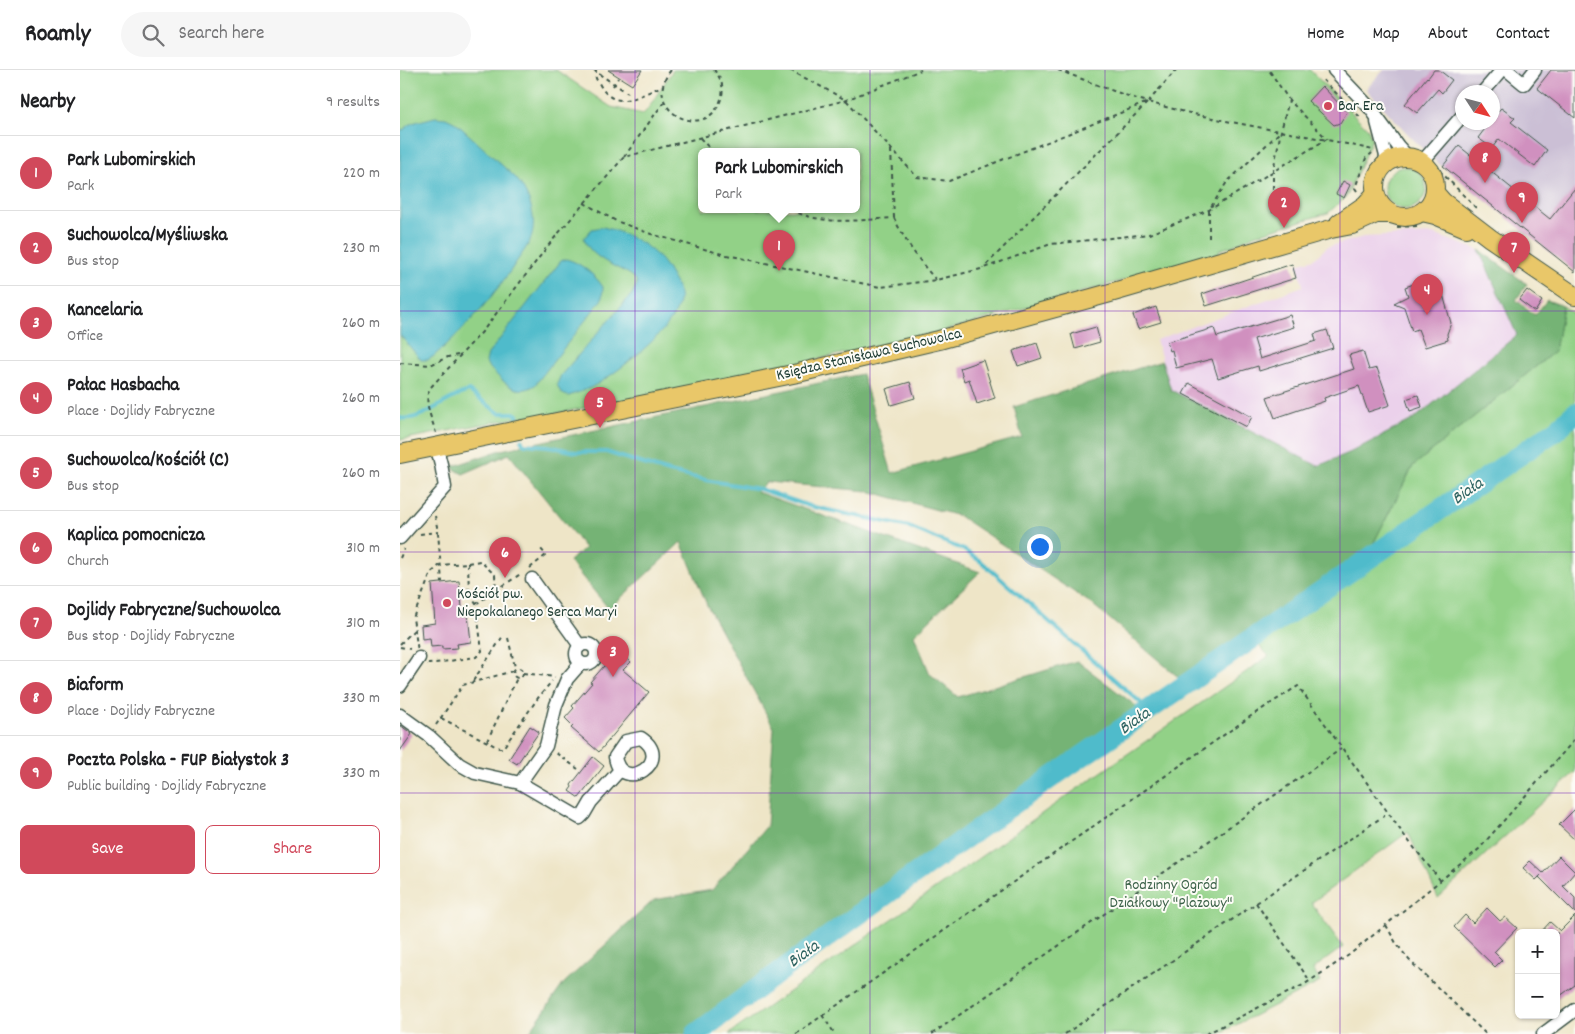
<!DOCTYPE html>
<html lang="en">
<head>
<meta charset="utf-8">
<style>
	body { margin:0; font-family:Dekko,sans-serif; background:#f6f6f6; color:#202124 }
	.controls { position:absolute; right:15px; bottom:15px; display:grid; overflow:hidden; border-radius:8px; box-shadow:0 1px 4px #0004 }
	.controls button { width:45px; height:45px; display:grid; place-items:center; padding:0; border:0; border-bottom:1px solid #e0e0e0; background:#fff; color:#202124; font:25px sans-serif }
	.compass { position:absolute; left:1055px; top:15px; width:45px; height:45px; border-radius:50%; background:#fff; box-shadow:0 1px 4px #0004; rotate:126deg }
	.you { position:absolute; left:639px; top:476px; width:18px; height:18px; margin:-12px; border:4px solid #fff; border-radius:50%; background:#1a73e8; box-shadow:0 0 0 8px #1a73e833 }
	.badge { display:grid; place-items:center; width:32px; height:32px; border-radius:50%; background:#d1495b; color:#fff; font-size:16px; font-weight:700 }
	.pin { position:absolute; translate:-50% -41px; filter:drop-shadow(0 1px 2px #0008) }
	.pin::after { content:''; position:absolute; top:26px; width:18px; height:15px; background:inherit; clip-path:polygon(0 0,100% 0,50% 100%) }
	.popup { position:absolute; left:298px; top:78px; width:162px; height:65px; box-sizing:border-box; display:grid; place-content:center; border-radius:8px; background:#fff; filter:drop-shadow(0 1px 4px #0005); font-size:16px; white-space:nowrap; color:#757577 }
	.popup b { font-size:19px; color:#202124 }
	.popup::after { content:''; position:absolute; left:50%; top:100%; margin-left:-10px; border:10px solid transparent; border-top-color:#fff }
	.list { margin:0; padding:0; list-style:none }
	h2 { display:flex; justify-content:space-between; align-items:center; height:65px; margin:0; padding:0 20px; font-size:21px }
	h2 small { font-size:16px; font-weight:400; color:#757577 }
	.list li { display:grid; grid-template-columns:32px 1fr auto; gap:15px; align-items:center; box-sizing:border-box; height:75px; padding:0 20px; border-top:1px solid #e0e0e0 }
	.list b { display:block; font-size:19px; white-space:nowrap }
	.list p { margin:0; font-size:16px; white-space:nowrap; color:#757577 }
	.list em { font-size:16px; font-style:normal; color:#757577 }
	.actions { display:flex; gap:10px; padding:15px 20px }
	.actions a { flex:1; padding:11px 0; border:1px solid #d1495b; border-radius:8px; text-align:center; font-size:18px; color:#d1495b }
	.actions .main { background:#d1495b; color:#fff }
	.icon { flex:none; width:28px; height:28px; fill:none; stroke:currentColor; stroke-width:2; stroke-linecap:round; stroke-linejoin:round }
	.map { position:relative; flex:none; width:1175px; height:964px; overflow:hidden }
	header { display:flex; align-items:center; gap:30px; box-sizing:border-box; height:70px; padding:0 25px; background:#fff; border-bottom:1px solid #e0e0e0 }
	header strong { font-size:24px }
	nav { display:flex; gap:28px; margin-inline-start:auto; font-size:18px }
	.search { width:350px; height:45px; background:#f6f6f6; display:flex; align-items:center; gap:12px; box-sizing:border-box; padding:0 18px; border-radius:28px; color:#757577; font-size:19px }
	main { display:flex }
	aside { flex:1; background:#fff }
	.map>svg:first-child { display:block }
</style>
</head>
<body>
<header>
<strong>Roamly</strong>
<div class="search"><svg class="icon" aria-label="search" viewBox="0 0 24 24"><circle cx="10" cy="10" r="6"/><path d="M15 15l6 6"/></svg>Search here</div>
<nav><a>Home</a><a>Map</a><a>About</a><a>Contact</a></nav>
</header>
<main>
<aside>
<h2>Nearby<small>9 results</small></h2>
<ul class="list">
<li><span class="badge">1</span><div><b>Park Lubomirskich</b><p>Park</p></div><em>220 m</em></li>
<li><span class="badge">2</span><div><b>Suchowolca/Myśliwska</b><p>Bus stop</p></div><em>230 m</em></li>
<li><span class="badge">3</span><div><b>Kancelaria</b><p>Office</p></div><em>260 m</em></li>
<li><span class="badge">4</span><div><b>Pałac Hasbacha</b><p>Place · Dojlidy Fabryczne</p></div><em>260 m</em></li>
<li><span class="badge">5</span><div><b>Suchowolca/Kościół (C)</b><p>Bus stop</p></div><em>260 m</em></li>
<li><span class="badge">6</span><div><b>Kaplica pomocnicza</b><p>Church</p></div><em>310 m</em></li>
<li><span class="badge">7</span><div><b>Dojlidy Fabryczne/Suchowolca</b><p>Bus stop · Dojlidy Fabryczne</p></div><em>310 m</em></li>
<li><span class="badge">8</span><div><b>Biaform</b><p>Place · Dojlidy Fabryczne</p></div><em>330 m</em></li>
<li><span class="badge">9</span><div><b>Poczta Polska - FUP Białystok 3</b><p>Public building · Dojlidy Fabryczne</p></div><em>330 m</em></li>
</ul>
<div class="actions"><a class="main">Save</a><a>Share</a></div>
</aside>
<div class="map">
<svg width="1175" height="964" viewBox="0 0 1175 964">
	<rect width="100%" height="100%" fill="#fdfcf7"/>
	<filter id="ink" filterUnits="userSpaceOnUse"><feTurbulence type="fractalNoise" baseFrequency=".02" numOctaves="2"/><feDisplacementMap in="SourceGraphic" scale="10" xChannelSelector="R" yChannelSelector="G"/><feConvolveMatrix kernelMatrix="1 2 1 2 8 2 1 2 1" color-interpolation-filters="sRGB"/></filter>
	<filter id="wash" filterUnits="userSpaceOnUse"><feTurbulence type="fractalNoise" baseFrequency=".0096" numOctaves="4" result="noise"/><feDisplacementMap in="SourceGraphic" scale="20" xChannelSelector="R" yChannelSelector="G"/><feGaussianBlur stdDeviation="1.12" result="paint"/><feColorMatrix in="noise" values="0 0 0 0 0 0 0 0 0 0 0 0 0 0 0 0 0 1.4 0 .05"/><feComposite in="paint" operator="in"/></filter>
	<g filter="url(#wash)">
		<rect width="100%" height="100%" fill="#eee5c7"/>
		<polygon fill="#ebd1eb" points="1033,164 1079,180 1117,265 1014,349 951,382 918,397 771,320 756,270 903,216 897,194 914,189 927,177 963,167"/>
		<path fill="#cbbfd5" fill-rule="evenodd" d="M984,0h191v202l-141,-112 -27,-27 -41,-44zM1062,22h30v30h-30z"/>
		<g fill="#92d187" stroke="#58875e" fill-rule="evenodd">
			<path d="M0,0h156l55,37 32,7 4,-4 26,-40h637l58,59 4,10 -25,57 -19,17 -74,22 -22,11 -13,4 1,3 -284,80 -254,56 -155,30 -1,-3 -126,24zM302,82h154v58h-154z"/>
			<path d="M978,86l1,5 -4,7 -11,27c-7,-16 0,-31 14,-39z"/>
			<circle cx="1005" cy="118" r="21"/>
			<polygon points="1163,236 1175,245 1175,702 1038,828 1008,762 911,833 943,877 913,899 920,912 818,964 329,964 664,728 869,586 848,565 970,480 1013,396 1155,281"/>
		</g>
		<polygon fill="#75b374" stroke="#4a7854" points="1079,180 1127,214 1116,230 1135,245 1147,230 1163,236 1155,281 1013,396 970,480 783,611 692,534 559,446 468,421 367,412 357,422 580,502 514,565 530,604 558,627 677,591 744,642 287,964 128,964 164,913 254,830 312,820 367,756 374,658 307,535 281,472 209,539 169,491 185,478 109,384 63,404 51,397 101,380 462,304 492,403 622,367 614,337 762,291 771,320 918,396 951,382 1014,349 1117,265"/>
		<g fill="#50bbcb" stroke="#387c80">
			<path d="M35,47l11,1 10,5 60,55c12,15 21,37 16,57 -2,8 -8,16 -13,23 -23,36 -52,69 -85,98l-6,4h-7l-21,-25v-203l12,-9z"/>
			<path d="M203,157c26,7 51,19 65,43 6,11 13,19 11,32 -3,26 -65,74 -89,86 -7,3 -14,5 -21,8 -8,-1 -9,-5 -12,-12l4,-9 71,-81 5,-10 -1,-4 -5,-5c-16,-9 -42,-18 -47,-37l8,-9z"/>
			<path d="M166,189c14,3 30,17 37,28l-1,12 -67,86c-20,13 -33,-5 -47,-19l-2,-4 2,-8 73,-93z"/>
		</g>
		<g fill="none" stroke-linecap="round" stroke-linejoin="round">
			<g stroke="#50bbcb" stroke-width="4">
				<path d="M0,348c21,5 48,-22 69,-27l30,22h15l3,2v3"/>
				<polyline points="121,370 124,374 148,376 176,382 206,382 269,402 311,411 360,419 409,436 509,457 564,480 583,493 749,640"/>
			</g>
			<path stroke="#50bbcb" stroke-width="21" d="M296,964c271,-203 552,-392 831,-584l29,-20 19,-17"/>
		</g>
		<g id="blocks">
			<g fill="#d090bf">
				<polygon points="208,0 242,0 232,15"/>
				<polygon points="1034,0 1039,0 1052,10 1042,23 1038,19 1017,43 1005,34 1027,7 1028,8"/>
				<polygon points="1151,0 1175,0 1175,48 1137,18"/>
				<polygon points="922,16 947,42 940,53 934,55 908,31"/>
				<polygon points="1101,38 1115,48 1111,52 1147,80 1135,97 1099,69 1092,78 1078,68 1090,52 1092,52 1092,48"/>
				<polygon points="1059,76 1150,149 1175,118 1175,202 1043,96"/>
				<polygon points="943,111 950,115 944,128 936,124"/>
				<polygon points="892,194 896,208 806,236 802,224"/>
				<polygon points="1029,209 1033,222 1042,221 1051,253 1047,264 1048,270 1025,277 1018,259 1012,261 1004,237 994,233 1008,226 1005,217"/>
				<polygon points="1127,220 1142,231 1135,242 1119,230"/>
				<polygon points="756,237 761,252 738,259 733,245"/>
				<polygon points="890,245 894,257 854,269 860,289 916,271 914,264 927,260 933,278 859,301 858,296 818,308 812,289 776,298 772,280 770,281 767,272 814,258 817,267"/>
				<polygon points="696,257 700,272 675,279 671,264"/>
				<polygon points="637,273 642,288 618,296 613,281"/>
				<polygon points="963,281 969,300 977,298 990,335 968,342 959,316 924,328 925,331 875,348 867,327 954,299 949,285"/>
				<polygon points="583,290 595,328 577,334 569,309 564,311 560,298"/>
				<polygon points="510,312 515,328 491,335 486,319"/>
				<polygon points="789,313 852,347 846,357 783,324"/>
				<polygon points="1018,325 1022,337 1010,341 1006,329"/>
				<polygon points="59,511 63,546 68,545 71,572 57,574 58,578 42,579 42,576 31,577 30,568 22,569 21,555 35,553 32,514"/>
				<polygon points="218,580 231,592 223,600 249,622 199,682 171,658 173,656 165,648 174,638 172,636 192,613 190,612"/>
				<polygon points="0,655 12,664 0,681"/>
				<polygon points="130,656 139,662 117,694 109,689"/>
				<polygon points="193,687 204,696 179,728 169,721 172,717 171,715"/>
				<polygon points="1175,739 1175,770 1159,755"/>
				<polygon points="1159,786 1175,802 1163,816 1175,828 1175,843 1139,807 1141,805 1136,810 1123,798 1130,791 1143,803"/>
				<polygon points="1087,838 1100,851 1105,847 1117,858 1094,882 1102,890 1095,897 1054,857 1065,845 1073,853"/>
				<polygon points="1175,846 1175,915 1156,929 1156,865 1158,863 1140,863 1150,852 1160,861"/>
			</g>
		</g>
	</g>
	<g filter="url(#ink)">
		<use href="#blocks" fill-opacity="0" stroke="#3e564a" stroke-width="1"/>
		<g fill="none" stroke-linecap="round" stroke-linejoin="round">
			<g stroke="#3e564a" stroke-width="15">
				<g id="minor">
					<polyline points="934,0 970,38 998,76 1008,87"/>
					<polyline points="1107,0 1124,14 1135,0"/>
					<polyline points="1083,22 1102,0"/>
					<polyline points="977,52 986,86 984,95"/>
					<polyline points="1022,92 1062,46"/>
					<polyline points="0,468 45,417 41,394 36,375"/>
					<polyline points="132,509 180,576"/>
					<circle cx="186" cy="584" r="10"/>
					<polyline points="0,616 19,588"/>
					<polyline points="0,645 29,666 59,694 75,703 120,713 146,676 156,635 167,609 181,593"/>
					<path d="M241,668c35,23 -20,57 -26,19l11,-16z"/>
					<polyline points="120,713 180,748 184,744 191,732 220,700"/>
					<polyline points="1143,964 1175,940"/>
				</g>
			</g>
			<g stroke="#3e564a" stroke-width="20">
				<g id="highway">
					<circle cx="1005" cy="117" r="30"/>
					<polyline points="1035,123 1043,132 1090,168 1175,226"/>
					<polyline points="1022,142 1035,145 1066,158"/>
					<polyline points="939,153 965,135 975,124"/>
					<polyline points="0,384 398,303 539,270 710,223 931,159 952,155 976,144 990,144"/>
				</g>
			</g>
			<g stroke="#3e564a" stroke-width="2" stroke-dasharray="4 4" stroke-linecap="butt">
				<path d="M194,0l2,1c-1,9 0,7 4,14 15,28 41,10 62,1"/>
				<path d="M271,0c-32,39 35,75 50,29 4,-11 0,-21 -7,-29"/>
				<polyline points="390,0 446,30 517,107 549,111 748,32 583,198"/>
				<path d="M658,0c30,11 60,24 90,32 74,22 151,30 225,48"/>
				<polyline points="199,4 228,23"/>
				<polyline points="923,10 961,48"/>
				<polyline points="213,16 218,8"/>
				<polyline points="748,32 776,0"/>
				<polyline points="300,68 313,82"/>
				<polyline points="491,80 494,148"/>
				<polyline points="224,87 264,32"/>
				<polyline points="1034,95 1078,140"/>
				<polyline points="957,121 955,118 966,88 972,83"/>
				<polyline points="184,133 216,151 251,164 322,184 480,217 536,210 581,199 651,174 749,164 809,140 927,69 889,30 869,0"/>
				<path d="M391,140c34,16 67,10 103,8 11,23 25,43 42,62"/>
				<polyline points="873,143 873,101 881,61 889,30"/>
				<polyline points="997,157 1017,156"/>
				<polyline points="809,168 809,140 827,112 881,61"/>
				<polyline points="0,293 30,295 48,287 58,285"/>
				<path d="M36,363c-4,-14 -13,-31 -6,-45l52,-56 69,-90 73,-85 222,-57 75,-30"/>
				<polyline points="35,446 38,462 42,512"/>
				<polyline points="20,464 38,462"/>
				<polyline points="0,488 4,479"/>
				<polygon points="68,493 69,523 76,534 82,581 76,587 29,594 19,588 13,548 31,503 40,495"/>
				<polyline points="68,493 80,491 95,505 96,520"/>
				<polyline points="130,498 146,485 140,478"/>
				<polyline points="76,534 122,503"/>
				<polyline points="108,568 115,597"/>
				<polyline points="0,574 15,559"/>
				<polyline points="0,577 10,579"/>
				<circle cx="118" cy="603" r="5"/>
				<polyline points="123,603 155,607"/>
				<polyline points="73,611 103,566"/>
				<polyline points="41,648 99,678 103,678 138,628 152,611"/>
				<polyline points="36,655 63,615 113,601"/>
				<polyline points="87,671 117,608"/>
				<polyline points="156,683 178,699"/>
				<polyline points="856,833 910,911"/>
				<polyline points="986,855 996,873 1009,890 1086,964"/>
				<polyline points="422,945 435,964"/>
				<polyline points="396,964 851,646 898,616 1004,765 1040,810"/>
				<polyline points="532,964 941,679"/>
				<polyline points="665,964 988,743"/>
				<polyline points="806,964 905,914 949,885 1079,779 1175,669"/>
			</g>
			<use href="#minor" stroke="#fff" stroke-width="12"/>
			<use href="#highway" stroke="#e9c769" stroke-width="18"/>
		</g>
	</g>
	<path fill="none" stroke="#7b2cbf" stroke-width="1" stroke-opacity="0.55" d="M235,0v964M470,0v964M705,0v964M940,0v964M0,241h1175M0,482h1175M0,723h1175"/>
	<g fill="#d1495b" stroke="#fdfcf7" stroke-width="2">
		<circle cx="928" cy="36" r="5"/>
		<circle cx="47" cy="533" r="5"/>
	</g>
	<g text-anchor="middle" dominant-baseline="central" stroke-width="4" stroke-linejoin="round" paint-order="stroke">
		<g font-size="16" fill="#1f3d34" stroke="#fdfcf7" text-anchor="start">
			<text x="938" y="36">Bar Era</text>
			<text x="57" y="524">Kościół pw.<tspan x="57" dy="18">Niepokalanego Serca Maryi</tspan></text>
		</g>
		<g font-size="16" fill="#1f3d34" stroke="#fdfcf7">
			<text transform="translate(469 285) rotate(-13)">Księdza Stanisława Suchowolca</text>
		</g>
		<g font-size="16" fill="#3c6249" stroke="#fdfcf7">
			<text x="771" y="815">Rodzinny Ogród<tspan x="771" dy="18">Działkowy "Plażowy"</tspan></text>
		</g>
		<g font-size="18" font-style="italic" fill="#2e6361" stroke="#fdfcf7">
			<text transform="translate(1068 422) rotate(-35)">Biała</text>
			<text transform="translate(735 652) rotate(-35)">Biała</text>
			<text transform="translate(404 885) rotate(-36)">Biała</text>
		</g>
	</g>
</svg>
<div class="controls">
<button>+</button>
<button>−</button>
</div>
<svg class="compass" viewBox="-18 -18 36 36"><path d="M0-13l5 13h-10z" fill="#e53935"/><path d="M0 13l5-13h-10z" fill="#757577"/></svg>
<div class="you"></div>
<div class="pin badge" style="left:379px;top:201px">1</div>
<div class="popup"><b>Park Lubomirskich</b>Park</div>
<div class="pin badge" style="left:884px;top:158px">2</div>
<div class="pin badge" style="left:213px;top:607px">3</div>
<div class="pin badge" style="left:1027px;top:245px">4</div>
<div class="pin badge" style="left:200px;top:358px">5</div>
<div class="pin badge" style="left:105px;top:508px">6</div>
<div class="pin badge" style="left:1114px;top:203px">7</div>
<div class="pin badge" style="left:1085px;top:113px">8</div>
<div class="pin badge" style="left:1122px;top:153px">9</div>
</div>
</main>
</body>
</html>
